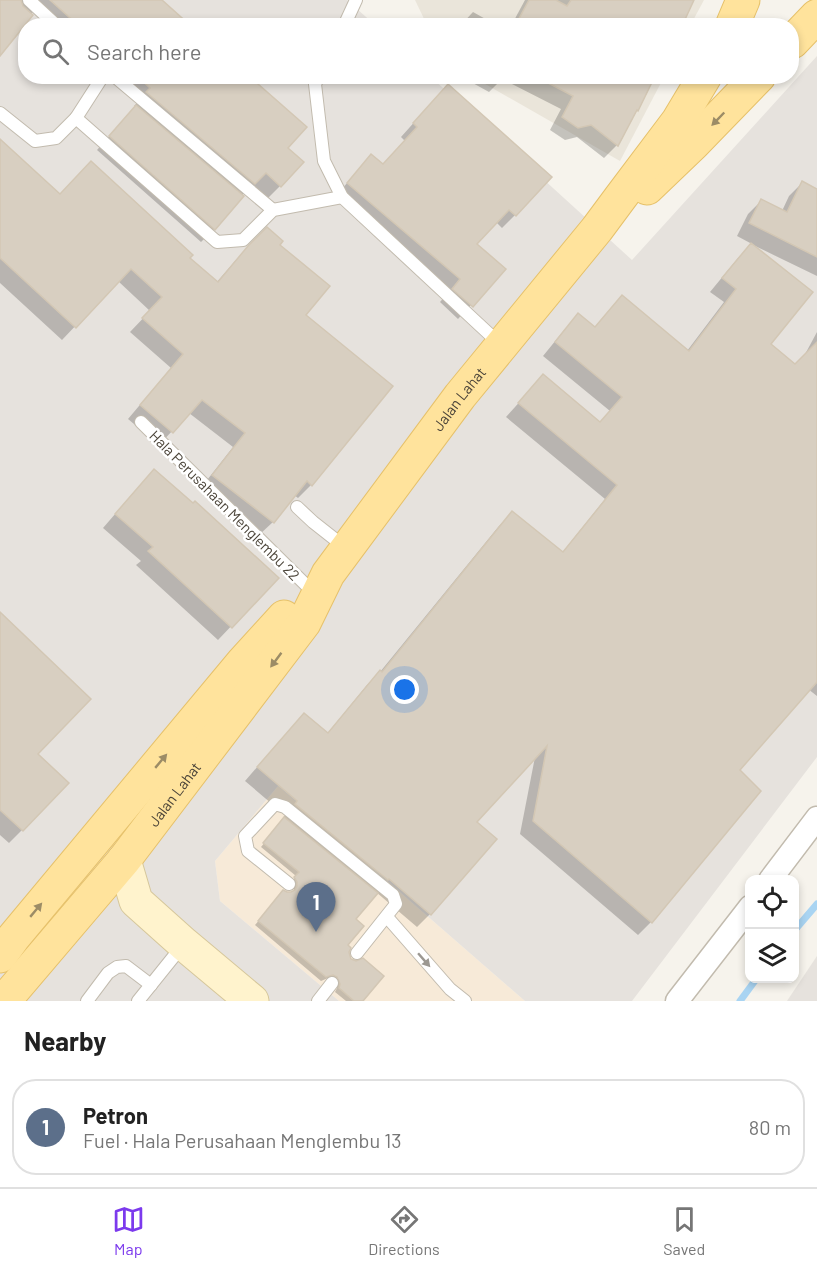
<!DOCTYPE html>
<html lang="en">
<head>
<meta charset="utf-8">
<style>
	body { margin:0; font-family:Barlow,sans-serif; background:#f2f2f2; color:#222 }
	.controls { position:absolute; right:18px; bottom:18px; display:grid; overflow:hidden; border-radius:12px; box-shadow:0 3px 9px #0003 }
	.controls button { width:54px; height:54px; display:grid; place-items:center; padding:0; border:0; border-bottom:2px solid #e0e0e0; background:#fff; color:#222; font:30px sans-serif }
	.you { position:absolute; left:405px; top:690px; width:21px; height:21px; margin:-15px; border:4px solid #fff; border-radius:50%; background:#1a73e8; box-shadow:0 0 0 9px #1a73e833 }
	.badge { display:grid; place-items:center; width:39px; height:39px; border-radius:50%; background:#7c3aed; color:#fff; font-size:20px; font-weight:700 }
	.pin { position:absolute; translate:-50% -50px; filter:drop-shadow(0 2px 3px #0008) }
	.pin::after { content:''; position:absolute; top:32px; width:21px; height:18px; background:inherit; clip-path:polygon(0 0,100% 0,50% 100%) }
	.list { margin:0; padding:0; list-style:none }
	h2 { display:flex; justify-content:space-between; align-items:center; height:78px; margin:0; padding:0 24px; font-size:26px }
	h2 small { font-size:20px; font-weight:400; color:#767676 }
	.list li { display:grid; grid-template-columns:39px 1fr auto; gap:18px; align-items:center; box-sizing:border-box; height:96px; margin:0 12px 12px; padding:0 12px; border:2px solid #e0e0e0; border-radius:24px }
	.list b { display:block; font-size:22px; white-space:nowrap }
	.list p { margin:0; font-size:20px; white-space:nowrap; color:#767676 }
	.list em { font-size:20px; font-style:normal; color:#767676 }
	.icon { flex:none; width:33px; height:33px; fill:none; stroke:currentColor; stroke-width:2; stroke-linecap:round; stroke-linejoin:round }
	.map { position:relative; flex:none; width:817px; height:1001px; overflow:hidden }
	.search { position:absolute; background:#fff; box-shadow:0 3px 9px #0003; left:18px; right:18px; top:18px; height:66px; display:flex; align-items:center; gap:15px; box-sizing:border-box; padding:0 21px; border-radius:24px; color:#767676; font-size:22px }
	.sheet { height:186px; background:#fff }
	nav { display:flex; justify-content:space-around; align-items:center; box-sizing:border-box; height:84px; border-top:2px solid #e0e0e0; background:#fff; font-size:16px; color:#767676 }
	nav a { display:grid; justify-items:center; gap:3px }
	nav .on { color:#7c3aed }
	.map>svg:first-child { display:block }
</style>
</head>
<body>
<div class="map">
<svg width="817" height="1001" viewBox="0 0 817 1001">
	<rect width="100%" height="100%" fill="#f6f3ec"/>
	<g fill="#eae5da">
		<polygon points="415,0 704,0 690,26 427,25"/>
		<polygon points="473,77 664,77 620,161"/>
	</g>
	<polygon fill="#f7ead8" points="278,786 525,1001 339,1001 220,901 215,861"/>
	<g fill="#e6e2dd">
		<polygon points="0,0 347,0 375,25 26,26 26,76 431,77 632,260 817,56 817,757 632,1001 525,1001 278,786 215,861 220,901 339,1001 0,1001"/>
		<polygon points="817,956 817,1001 787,1001"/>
	</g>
	<g fill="#0003">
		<polygon points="0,0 159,0 188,26 51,26 34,10 0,53"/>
		<polygon points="525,0 692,0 680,26 511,26"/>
		<polygon points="473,12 498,26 460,26"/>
		<polygon points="109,76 246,76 286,148 280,186 267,199 252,185 241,196 214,229 201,242 97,150 135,107 134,106 138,102"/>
		<polygon points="460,76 654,76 616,146 604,158 577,137 565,140 550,130 561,109 502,79 489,92"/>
		<polygon points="435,99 515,215 502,228 496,222 475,244 504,269 458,319 440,302 448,293 335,197 359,169 382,165 405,141 401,137"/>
		<polygon points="0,141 59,196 188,258 216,283 235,261 267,229 278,245 304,315 311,485 298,498 294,495 273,522 259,535 200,489 233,447 189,413 159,445 128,419 171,368 130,332 150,311 118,281 62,340 0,283"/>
		<polygon points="802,183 817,191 817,276 753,245 752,246 769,344 795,366 803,358 817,332 817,696 808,689 738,770 651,922 638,935 520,834 535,757 474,822 430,914 417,927 376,892 354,919 346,946 361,1001 346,1001 335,992 337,988 334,981 328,978 321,981 255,925 280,896 293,892 294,890 291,883 296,876 261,847 284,819 283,818 285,815 245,781 291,728 304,715 327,734 367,685 380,672 499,526 512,513 562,553 605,499 506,417 543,376 599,423 610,411 543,356 565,329 578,316 594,328 622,297 687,351 724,302 710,292 738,258 752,244 737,236 748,214 761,201 782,211 789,196"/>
		<polygon points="141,484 277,578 218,640 136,565 141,561 103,528"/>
		<polygon points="0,614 36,754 22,830 9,843 0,835"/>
	</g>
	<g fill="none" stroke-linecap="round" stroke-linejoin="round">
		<g stroke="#a9d4f2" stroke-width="7">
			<polyline points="794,931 817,904"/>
			<polyline points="740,1001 757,978"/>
		</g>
	</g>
	<g fill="#d8cfc1" stroke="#d3c7b4" stroke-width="1.5">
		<polygon points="0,0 21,0 23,6 33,15 0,56"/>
		<polygon points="50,0 162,0 191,26 79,26"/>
		<polygon points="529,0 556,0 567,6 571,0 694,0 682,26 515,26"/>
		<polygon points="137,76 249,76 307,127 288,148 304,162 281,187 266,173 255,184 146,92 150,88"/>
		<polygon points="535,76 655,76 638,111 637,110 618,146 591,125 578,128 562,117 573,96"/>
		<polygon points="448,84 552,177 516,216 509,210 477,244 506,269 473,307 452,289 460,279 347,183 371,154 383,164 417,127 413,123"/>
		<polygon points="136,105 244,196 215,230 109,136"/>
		<polygon points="0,139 60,194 91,161 193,255 190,258 218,282 248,246 267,227 283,241 280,245 330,286 306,315 393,386 312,486 307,481 274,523 212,475 245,433 202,400 173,433 140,405 183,354 142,318 162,297 131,269 76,328 0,258"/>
		<polygon points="802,181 817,189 817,257 749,223 761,199 787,212"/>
		<polygon points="751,243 813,292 771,344 795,364 817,342 817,682 740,770 761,791 652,923 533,821 547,746 477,822 497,839 431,915 389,879 388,880 295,804 297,801 257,767 304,713 328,733 380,670 382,672 512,511 563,552 617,485 518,403 543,374 600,422 622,397 555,342 578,313 595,327 622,295 689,351 736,289 722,278"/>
		<polygon points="154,469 193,503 195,501 279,578 232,628 148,551 153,547 115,514"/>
		<polygon points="0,612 91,699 38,754 69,783 23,831 0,810"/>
		<polygon points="284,817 378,893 356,919 364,926 348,945 351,948 349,952 351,959 356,961 363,958 384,976 363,1001 354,1001 339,988 340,984 337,977 333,975 326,977 258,921 283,890 287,892 291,892 295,890 297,886 297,882 294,877 299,872 263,843"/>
	</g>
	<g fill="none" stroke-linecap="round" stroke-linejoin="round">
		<g stroke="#c2bbae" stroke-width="14">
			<g id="lane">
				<polyline points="29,0 57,26"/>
				<polyline points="344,26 356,0"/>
				<polyline points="114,76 273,210"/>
				<polyline points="319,76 315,84 324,161 342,197 501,345"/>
				<polyline points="0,113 35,141 56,138 76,118 217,242 243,240 273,210 342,197"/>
				<polyline points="76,118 103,76"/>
				<polyline points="141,422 309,588"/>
				<polyline points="297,507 313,522 346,548"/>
				<polyline points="289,884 248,851 245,836 275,804 285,807 393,895 396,904 357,953"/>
				<polyline points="387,917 450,989 465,1001"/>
				<polyline points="87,1001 108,973 117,967 126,966 151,985"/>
				<polyline points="138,1001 183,945"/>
				<polyline points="318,1001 332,983"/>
			</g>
		</g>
		<g stroke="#c2bbae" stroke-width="25">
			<g id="street">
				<polyline points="770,880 817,818"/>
				<polyline points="677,1001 750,907"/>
			</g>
		</g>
		<g stroke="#d6c79b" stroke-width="35">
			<polyline id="secondary" points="124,860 136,901 184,944 252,1001"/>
		</g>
		<g stroke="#e6c16a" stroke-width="35">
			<g id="primary">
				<polyline points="732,26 743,0"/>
				<polyline points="792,42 817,16"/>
				<polyline points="647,188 694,143 759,76"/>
				<polyline points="0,956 13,938 243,662 284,617"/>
				<path id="s1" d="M4,1001l120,-141 180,-237 24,-49 132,-178 137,-167 23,-31 58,-77 27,-45"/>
			</g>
		</g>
		<use href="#lane" stroke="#fff" stroke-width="12"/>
		<use href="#street" stroke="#fff" stroke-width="22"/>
		<use href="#secondary" stroke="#fff3cd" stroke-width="33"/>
		<use href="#primary" stroke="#ffe39c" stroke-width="33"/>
	</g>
	<defs><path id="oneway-solid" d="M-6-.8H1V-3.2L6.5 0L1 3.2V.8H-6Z" transform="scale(1.5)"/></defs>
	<g fill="#9c8c66">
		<use href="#oneway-solid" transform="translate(718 119) rotate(134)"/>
		<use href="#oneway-solid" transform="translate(276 660) rotate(127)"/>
		<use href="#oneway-solid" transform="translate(161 761) rotate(-50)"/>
		<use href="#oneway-solid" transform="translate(36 910) rotate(-50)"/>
	</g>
	<use fill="#9c9892" href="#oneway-solid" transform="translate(424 960) rotate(49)"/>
	<g text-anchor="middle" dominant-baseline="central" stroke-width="5" stroke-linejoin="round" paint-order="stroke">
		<g font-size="15" fill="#4b4439" stroke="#fff">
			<text stroke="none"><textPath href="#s1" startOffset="756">Jalan Lahat</textPath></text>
			<text transform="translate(225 505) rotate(45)">Hala Perusahaan Menglembu 22</text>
			<text stroke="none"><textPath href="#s1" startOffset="268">Jalan Lahat</textPath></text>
		</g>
	</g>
</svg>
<div class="controls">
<button><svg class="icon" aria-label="locate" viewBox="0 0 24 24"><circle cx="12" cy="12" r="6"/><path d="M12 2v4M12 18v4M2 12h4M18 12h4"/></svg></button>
<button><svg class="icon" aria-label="layers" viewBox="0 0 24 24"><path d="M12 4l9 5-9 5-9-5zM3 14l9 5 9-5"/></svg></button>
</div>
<div class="you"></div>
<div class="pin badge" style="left:316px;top:932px;background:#5c6f8a">1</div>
<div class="search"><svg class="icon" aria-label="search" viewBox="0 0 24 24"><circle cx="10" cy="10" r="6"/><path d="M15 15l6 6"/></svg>Search here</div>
</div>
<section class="sheet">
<h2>Nearby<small></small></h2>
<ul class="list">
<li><span class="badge" style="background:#5c6f8a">1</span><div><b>Petron</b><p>Fuel · Hala Perusahaan Menglembu 13</p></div><em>80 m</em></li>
</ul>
</section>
<nav>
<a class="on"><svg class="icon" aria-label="map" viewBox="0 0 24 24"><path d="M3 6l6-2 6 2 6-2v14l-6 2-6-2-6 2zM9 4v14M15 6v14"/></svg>Map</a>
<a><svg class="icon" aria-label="directions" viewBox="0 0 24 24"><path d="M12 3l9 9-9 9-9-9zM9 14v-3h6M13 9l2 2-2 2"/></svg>Directions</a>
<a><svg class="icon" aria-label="saved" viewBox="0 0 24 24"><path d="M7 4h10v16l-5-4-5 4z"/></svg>Saved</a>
</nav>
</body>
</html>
